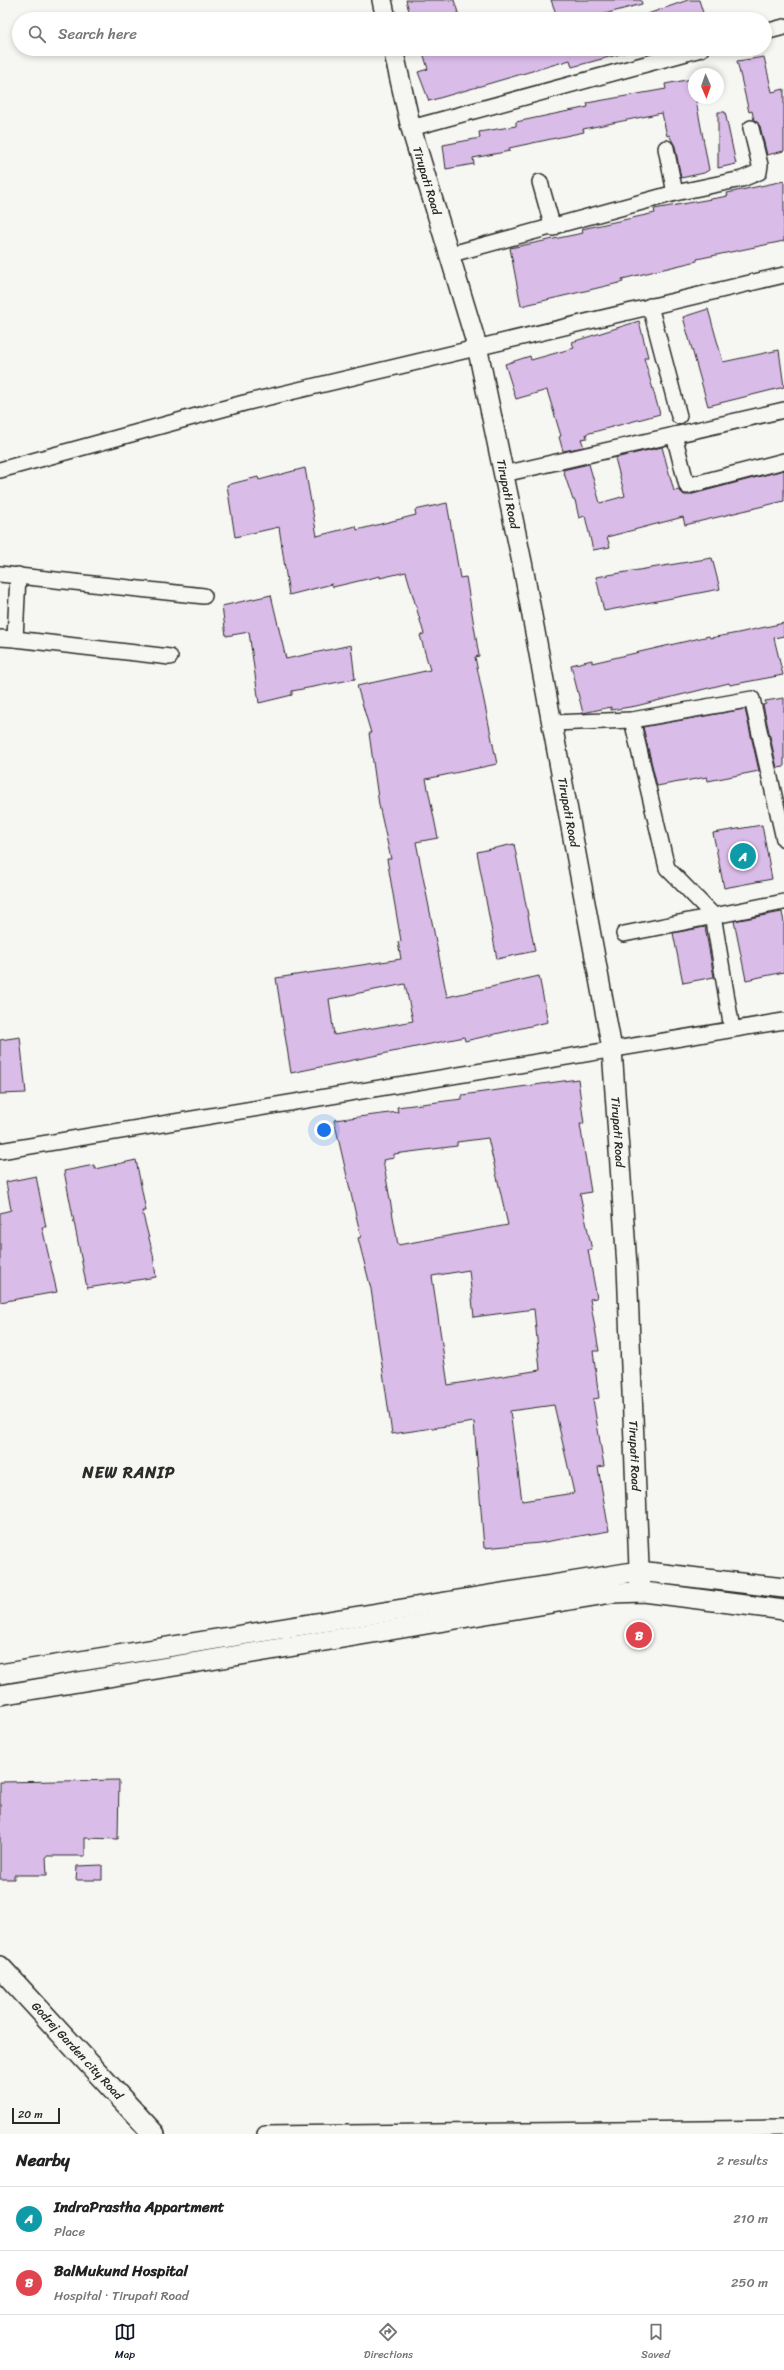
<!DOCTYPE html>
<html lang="en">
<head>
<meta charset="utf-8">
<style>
	body { margin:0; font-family:Sriracha,sans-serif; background:#f6f6f6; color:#222 }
	.compass { position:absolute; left:688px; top:68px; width:36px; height:36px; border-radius:50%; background:#fff; box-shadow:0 2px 6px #0003; rotate:178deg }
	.scale { position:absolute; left:12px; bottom:10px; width:48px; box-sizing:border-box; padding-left:4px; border:2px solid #2b2b2b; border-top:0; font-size:11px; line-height:14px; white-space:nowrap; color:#2b2b2b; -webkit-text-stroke:3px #f6f6f2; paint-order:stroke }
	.you { position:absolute; left:324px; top:1130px; width:14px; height:14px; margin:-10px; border:3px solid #fff; border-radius:50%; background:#1a73e8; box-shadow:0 0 0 6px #1a73e833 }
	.badge { display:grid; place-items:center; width:26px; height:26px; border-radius:50%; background:#111827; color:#fff; font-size:13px; font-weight:700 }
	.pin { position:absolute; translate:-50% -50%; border:2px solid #fff; box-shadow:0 1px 4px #0006 }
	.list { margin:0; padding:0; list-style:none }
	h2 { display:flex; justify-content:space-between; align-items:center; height:52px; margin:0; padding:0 16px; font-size:17px }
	h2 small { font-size:13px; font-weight:400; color:#767676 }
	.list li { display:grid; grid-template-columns:26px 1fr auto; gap:12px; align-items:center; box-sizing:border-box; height:64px; padding:0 16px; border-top:1px solid #e0e0e0 }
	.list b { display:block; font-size:15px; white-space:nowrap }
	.list p { margin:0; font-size:13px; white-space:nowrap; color:#767676 }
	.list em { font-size:13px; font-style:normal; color:#767676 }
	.icon { flex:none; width:22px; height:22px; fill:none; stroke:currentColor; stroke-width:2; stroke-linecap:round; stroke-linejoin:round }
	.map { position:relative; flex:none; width:784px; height:2134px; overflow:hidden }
	.search { position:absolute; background:#fff; box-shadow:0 2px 6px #0003; left:12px; right:12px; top:12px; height:44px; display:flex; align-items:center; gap:10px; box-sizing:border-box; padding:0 14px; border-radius:22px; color:#767676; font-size:15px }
	.sheet { height:180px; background:#fff }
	nav { display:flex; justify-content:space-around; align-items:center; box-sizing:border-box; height:56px; border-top:1px solid #e0e0e0; background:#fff; font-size:11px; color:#767676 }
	nav a { display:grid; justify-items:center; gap:2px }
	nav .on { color:#111827 }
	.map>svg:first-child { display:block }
</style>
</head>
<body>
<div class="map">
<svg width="784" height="2134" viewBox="0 0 784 2134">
	<rect width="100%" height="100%" fill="#f6f6f2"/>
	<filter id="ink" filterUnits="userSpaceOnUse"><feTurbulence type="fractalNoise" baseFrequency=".025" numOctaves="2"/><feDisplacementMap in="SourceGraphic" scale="8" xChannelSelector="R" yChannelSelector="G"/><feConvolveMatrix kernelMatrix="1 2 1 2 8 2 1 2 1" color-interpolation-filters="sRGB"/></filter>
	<g filter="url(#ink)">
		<g fill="#dabce9" stroke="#2b2b2b" fill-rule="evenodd">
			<polygon points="406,0 454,0 460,19 411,19"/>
			<polygon points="551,0 641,0 642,4 597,16 596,14 577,19 558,19"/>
			<polygon points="688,0 699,0 705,19 642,19 642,16"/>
			<polygon points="422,49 623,49 624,53 572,67 570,60 429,101 418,72 428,69"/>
			<polygon points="764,57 772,92 784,89 784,151 767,155 760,126 754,120 752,111 749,112 737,61"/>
			<polygon points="692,79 709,170 704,173 681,178 675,146 669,135 667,136 662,113 583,129 584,132 509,148 510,151 473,158 474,164 446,169 443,145 480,138 479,132 516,126 516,122 588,107 587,103 666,89 665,84"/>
			<polygon points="718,112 725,112 736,164 718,168"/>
			<polygon points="784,181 784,241 697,259 697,261 622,279 623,282 521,306 510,248 583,233 582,229 655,213 654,209 728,196 727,193"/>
			<polygon points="708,309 723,362 779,350 784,387 708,406 683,317"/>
			<polygon points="639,321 648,357 644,358 660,414 586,434 587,438 581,439 584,447 563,451 559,437 561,436 547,390 516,399 505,364 530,356 531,360 574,348 572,342"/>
			<polygon points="662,447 674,491 679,490 684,495 689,495 784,470 784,501 685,525 683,517 607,537 610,547 593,550 585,516 579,518 575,500 573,500 563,470 589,464 600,503 625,496 615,458"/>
			<path d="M305,468l12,68 39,-10 1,4 59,-15 -1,-5 32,-7 13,75 6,-1 13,79 -4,1 22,107 -71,15 12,59 -22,4 31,155 92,-21 9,46 -83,19 -1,-4 -173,36 -15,-95 125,-19 -3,-17 3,-1 -14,-82h4l-12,-54 -10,-72h2l-14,-47 73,-16 -10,-35 4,-1 -18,-62 -26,6v-2l-47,11 -1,-3 -43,11 -10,-68 -44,10 -8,-52 31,-8 1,3zM405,984l8,37 -79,14 -5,-36z"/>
			<polygon points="712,558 720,589 604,611 596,577"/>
			<polygon points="271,595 286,659 351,645 355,679 292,691 292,695 259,703 249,632 226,636 222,606"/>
			<polygon points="784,623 784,636 774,638 783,675 730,685 729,683 636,706 611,710 611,707 583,713 571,665 592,660 592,663 709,636 710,638 738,633"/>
			<polygon points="784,698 784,767 777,768 763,705 766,704 765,701"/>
			<polygon points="745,709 759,771 708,781 707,777 657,786 643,727"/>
			<polygon points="762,825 772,879 724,888 713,833"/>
			<polygon points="514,844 535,951 497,959 477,852"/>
			<polygon points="782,912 784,922 784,972 746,980 734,921"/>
			<polygon points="705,927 714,977 683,983 673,933"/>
			<polygon points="20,1037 26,1093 0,1094 0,1040"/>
			<path d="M578,1079l6,45h-4l11,68 -11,2 12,56h-4l9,48 -7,1 9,52h-6l6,47 -6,1 11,67 -6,1 11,64 -70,12 -55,5 -10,-126 -82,12 -21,-145 -13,-51 3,-1 -27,-117 64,-8 -1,-5 65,-8v-4zM488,1138l20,87 -110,20 -15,-85 11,-2v-4l63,-8v-4zM469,1270l5,47 60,-8 6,61 -92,15 -16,-109zM554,1405l20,88 -52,8 -12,-90z"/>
			<polygon points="136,1160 146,1211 142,1211 153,1254 156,1277 87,1288 64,1171 94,1165 95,1169"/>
			<polygon points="36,1176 46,1227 42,1227 57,1292 0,1302 0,1213 11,1210 6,1182"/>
			<polygon points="119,1780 118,1839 85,1838 85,1856 46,1856 47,1875 14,1875 14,1879 0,1879 0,1782"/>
			<polygon points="102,1865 102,1880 76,1880 77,1866"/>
		</g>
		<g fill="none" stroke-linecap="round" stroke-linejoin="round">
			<g stroke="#2b2b2b" stroke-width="18">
				<g id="minor">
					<polyline points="765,32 784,27"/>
					<polyline points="411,128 701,49"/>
					<polyline points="666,148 675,193"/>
					<polyline points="540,182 553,228"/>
					<polyline points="448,255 675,193 742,179 759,172 760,165 751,128"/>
					<polyline points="650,306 679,416"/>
					<polyline points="674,435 687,486 784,461"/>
					<polyline points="0,470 244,403 784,275"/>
					<polyline points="504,474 784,410"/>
					<polyline points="0,574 204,596"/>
					<polyline points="0,638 15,639 18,575"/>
					<polyline points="15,639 170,657"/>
					<polyline points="552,723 632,720"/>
					<polyline points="624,934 784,902"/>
					<polyline points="732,1029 713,915 667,868 632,720 752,699 784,839"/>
					<polyline points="0,1151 784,1021"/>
					<polyline points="265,2134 784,2128"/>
				</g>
			</g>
			<g stroke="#2b2b2b" stroke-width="22">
				<g id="tertiary">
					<polyline points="382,0 386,19"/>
					<path id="s1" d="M393,49l18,79 66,218 46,221 89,482 15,217 13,326"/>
					<polyline points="0,1674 639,1571 784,1588"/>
					<polyline points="0,1695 612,1593 644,1592 784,1610"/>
				</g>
			</g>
			<g stroke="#2b2b2b" stroke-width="24">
				<g id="secondary">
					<path id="s2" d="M0,1967l154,167"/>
				</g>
			</g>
			<use href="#minor" stroke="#f6f6f2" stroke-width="15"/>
			<use href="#tertiary" stroke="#f6f6f2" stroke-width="19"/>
			<use href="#secondary" stroke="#f6f6f2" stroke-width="21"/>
		</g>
	</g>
	<g text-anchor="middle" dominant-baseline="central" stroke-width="3.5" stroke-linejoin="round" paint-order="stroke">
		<g font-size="12" fill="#2b2b2b" stroke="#f6f6f2">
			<text stroke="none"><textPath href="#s1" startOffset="136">Tirupati Road</textPath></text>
			<text stroke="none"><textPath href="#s1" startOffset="460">Tirupati Road</textPath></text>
			<text stroke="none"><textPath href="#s1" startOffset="784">Tirupati Road</textPath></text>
			<text stroke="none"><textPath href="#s1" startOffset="1108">Tirupati Road</textPath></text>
			<text stroke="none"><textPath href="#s1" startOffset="1432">Tirupati Road</textPath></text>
			<text stroke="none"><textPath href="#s2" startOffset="114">Godrej Garden city Road</textPath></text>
		</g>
		<g font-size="16" font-weight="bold" letter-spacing="1" fill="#2b2b2b" stroke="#f6f6f2">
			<text x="129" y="1472">NEW RANIP</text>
		</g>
	</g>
</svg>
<svg class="compass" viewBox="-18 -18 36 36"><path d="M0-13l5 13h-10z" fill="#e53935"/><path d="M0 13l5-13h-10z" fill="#767676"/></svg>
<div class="scale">20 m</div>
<div class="you"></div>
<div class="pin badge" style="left:743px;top:856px;background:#0f9aa8">A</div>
<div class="pin badge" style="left:639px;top:1635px;background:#e0444e">B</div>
<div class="search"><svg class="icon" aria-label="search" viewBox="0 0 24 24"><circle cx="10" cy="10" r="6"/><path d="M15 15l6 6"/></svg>Search here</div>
</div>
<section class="sheet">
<h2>Nearby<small>2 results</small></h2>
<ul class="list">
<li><span class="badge" style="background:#0f9aa8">A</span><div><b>IndraPrastha Appartment</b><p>Place</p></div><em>210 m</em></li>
<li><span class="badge" style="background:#e0444e">B</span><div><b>BalMukund Hospital</b><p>Hospital · Tirupati Road</p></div><em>250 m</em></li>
</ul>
</section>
<nav>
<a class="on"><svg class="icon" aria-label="map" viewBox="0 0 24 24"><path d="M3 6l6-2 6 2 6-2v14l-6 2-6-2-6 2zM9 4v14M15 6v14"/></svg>Map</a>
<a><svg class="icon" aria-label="directions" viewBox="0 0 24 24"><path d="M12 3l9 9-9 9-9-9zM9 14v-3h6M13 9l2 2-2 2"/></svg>Directions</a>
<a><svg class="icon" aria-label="saved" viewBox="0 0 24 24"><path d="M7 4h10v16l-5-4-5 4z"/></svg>Saved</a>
</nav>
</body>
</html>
